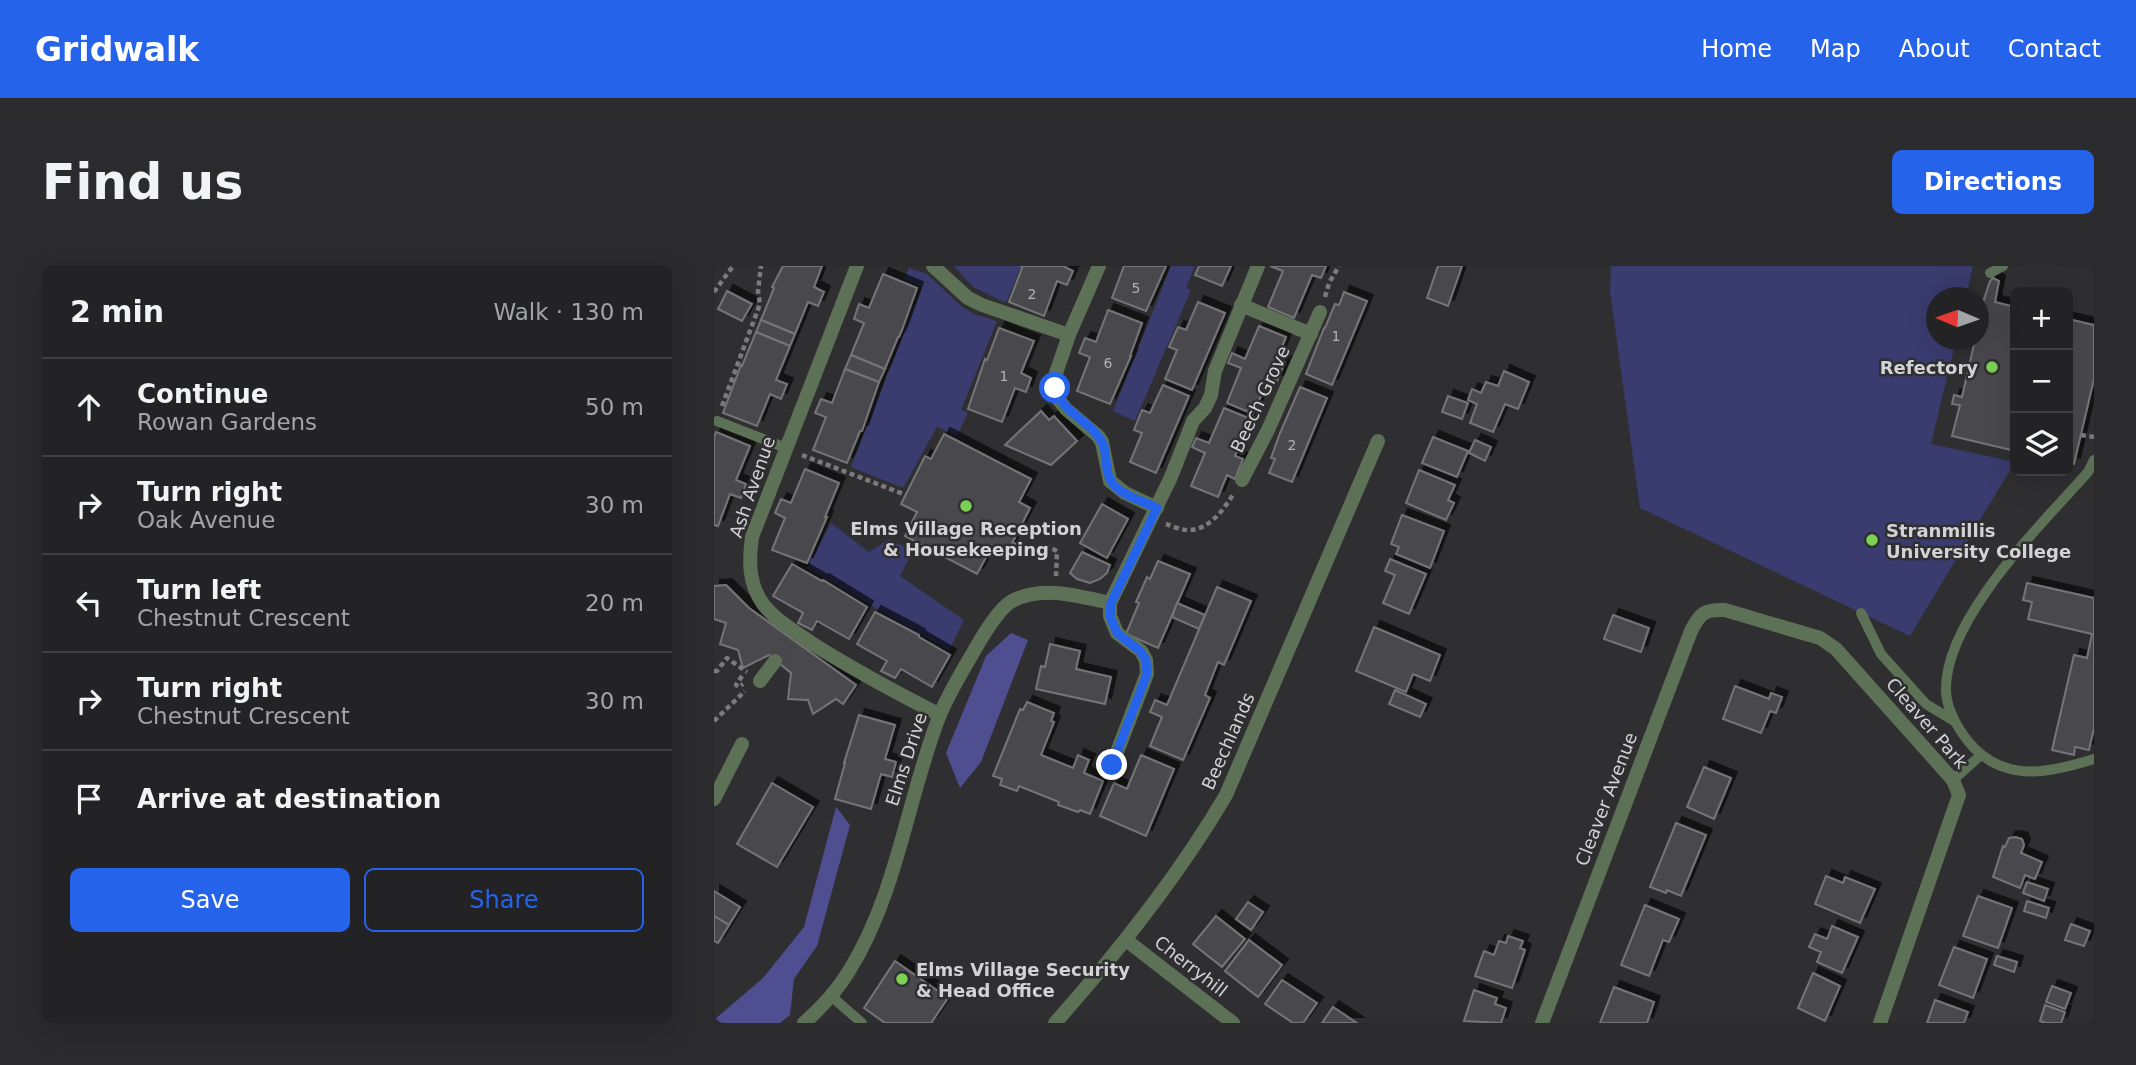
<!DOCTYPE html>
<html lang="en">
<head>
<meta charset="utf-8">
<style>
	body { margin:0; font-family:"DejaVu Sans",sans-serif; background:#2b2b2e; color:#f1f3f6 }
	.controls { position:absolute; right:21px; top:21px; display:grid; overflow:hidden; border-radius:10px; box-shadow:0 7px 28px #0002 }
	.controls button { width:63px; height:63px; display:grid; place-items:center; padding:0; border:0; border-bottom:2px solid #404043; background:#232326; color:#f1f3f6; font:35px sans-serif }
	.compass { position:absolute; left:1212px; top:21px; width:63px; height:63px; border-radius:50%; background:#232326; box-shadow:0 7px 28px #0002; rotate:272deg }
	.stop { position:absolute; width:21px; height:21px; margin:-16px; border:5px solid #2563eb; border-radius:50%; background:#fff }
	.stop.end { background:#2563eb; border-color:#fff; box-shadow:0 2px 7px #0008 }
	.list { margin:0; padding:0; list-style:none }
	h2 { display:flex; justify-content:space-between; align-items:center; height:91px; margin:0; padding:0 28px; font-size:30px }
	h2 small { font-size:23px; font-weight:400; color:#a3a4a7 }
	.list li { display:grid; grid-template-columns:46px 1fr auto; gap:21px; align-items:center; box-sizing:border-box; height:98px; padding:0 28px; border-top:2px solid #404043 }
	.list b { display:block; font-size:26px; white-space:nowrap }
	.list p { margin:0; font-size:23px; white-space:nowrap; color:#a3a4a7 }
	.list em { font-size:23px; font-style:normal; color:#a3a4a7 }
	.actions { display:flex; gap:14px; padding:21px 28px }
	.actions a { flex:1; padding:16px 0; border:2px solid #2563eb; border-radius:10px; text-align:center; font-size:24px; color:#2563eb }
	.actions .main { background:#2563eb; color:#fff }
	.icon { flex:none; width:38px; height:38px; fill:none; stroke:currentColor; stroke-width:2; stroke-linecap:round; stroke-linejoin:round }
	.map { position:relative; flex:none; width:1380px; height:757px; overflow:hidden; border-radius:10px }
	header { display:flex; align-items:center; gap:42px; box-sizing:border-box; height:98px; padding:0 35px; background:#2563eb; color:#fff }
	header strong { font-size:33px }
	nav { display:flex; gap:38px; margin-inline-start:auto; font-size:24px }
	.intro { display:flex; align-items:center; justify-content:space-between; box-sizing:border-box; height:168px; padding:0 42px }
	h1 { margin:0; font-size:49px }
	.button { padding:18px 32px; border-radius:10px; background:#2563eb; color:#fff; font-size:24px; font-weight:700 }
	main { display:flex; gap:42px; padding:0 42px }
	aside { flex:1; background:#232326; border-radius:10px; box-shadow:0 7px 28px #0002 }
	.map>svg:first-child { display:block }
</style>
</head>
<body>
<header>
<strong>Gridwalk</strong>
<nav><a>Home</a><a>Map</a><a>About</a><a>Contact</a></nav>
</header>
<div class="intro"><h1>Find us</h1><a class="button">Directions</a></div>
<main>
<aside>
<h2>2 min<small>Walk · 130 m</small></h2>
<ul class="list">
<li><svg class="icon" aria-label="ahead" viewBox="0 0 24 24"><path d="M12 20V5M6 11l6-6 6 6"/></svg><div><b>Continue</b><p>Rowan Gardens</p></div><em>50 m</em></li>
<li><svg class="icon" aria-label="right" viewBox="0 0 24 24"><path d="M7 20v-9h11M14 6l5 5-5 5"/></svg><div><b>Turn right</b><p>Oak Avenue</p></div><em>30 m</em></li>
<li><svg class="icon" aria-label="left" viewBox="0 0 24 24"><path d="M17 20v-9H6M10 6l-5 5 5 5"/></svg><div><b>Turn left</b><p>Chestnut Crescent</p></div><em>20 m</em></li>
<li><svg class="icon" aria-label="right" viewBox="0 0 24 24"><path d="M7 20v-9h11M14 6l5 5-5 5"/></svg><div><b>Turn right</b><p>Chestnut Crescent</p></div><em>30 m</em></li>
<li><svg class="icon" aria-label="arrive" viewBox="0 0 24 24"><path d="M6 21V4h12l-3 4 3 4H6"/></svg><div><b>Arrive at destination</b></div></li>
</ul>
<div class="actions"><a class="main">Save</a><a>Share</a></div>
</aside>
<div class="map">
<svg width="1380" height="757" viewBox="0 0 1380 757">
	<defs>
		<filter id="shadow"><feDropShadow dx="6" dy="-6" stdDeviation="0" flood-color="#0009"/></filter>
	</defs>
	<rect width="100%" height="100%" fill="#2f2f32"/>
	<g fill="#3a3b6e">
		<polygon points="240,0 307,0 292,37 259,21"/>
		<polygon points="457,0 481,0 472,22 477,24 421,155 399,145"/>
		<polygon points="897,0 1259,0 1252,31 1223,32 1223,74 1242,74 1217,178 1301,196 1196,370 926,242 896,25"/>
		<polygon points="195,2 213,8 247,40 260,48 283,55 247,144 254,147 243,170 223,161 189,222 137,201 208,21 190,13"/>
		<polygon points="117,257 155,286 175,273 199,285 186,310 250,354 235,385 93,302"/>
	</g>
	<g fill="#4e4e91">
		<polygon points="297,367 314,374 267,496 246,522 232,487 272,390"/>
		<polygon points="122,541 136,559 103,680 80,713 76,749 66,757 0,757 0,754 49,712 90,661"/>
	</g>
	<g fill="#4a4a4e" stroke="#757579" stroke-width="2" filter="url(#shadow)">
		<polygon points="69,0 108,0 100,21 110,26 104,40 94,36 81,68 47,54 60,22 58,21"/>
		<polygon points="307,0 349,0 359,5 353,19 343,15 330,50 295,36 308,2"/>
		<polygon points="410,0 452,0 432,45 398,32"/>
		<polygon points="485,0 517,0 508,20 481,9"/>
		<polygon points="556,0 612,0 607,12 598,9 580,52 554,41 569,5"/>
		<polygon points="724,0 748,0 734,40 713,32"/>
		<polygon points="169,8 203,22 188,64 185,71 184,71 171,103 137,89 150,57 140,53 145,38 155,42"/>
		<polygon points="1279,12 1285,15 1281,36 1301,41 1301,185 1238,170 1246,139 1238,138 1240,129 1248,131 1261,74 1265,74 1265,58 1270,33 1276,15"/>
		<polygon points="13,25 38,38 28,55 4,43"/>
		<polygon points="630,26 653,35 618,119 592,108 610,62 611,62 621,38 625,39"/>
		<polygon points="484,36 511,47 478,124 451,113 463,84 455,81 464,61 472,64"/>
		<polygon points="394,44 428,57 416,90 417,90 396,138 363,125 376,91 365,87 371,72 382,76"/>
		<polygon points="1354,53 1380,59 1380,113 1360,198 1354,196"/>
		<polygon points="47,54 81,68 76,80 42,66"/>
		<polygon points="545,60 572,71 563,93 571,96 563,115 555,112 539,148 513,137 527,102 514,97 518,87 531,93"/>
		<polygon points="285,62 320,75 307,107 317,112 312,126 301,122 288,156 254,143 271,93 273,94"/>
		<polygon points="42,66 76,80 62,114 73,118 67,133 56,128 43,160 9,147 27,99 28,100"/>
		<polygon points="137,89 171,103 165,116 131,103"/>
		<polygon points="131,103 165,116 148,165 146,165 133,197 99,184 112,151 101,147 107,133 118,137"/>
		<polygon points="790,105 815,116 804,143 791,138 779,166 756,157 763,138 754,134 758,123 767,127 772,116 784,120"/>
		<polygon points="449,119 475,130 442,207 416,196 428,167 420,164 428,144 436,147"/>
		<polygon points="586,121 613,132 578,216 555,207 561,193 557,192 566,167"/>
		<polygon points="734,130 754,137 748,153 728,146"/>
		<polygon points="510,142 537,153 521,190 529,193 521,213 513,209 504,231 477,220 491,187 478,181 482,172 495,177"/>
		<polygon points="327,145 335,154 340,150 363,175 337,199 291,179"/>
		<polygon points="2,166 36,180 22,214 32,218 27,232 16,228 4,260 0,259 0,171"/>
		<polygon points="230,168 317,213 305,236 316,242 291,291 276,284 263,308 191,270 203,246 187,238 211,190 217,193"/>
		<polygon points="719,171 754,185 743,211 708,197"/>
		<polygon points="761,174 777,181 771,195 755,187"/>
		<polygon points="91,203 125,217 111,251 113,251 93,297 58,284 71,252 61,247 67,233 77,237"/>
		<polygon points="705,204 741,219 734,234 740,237 732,254 692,237"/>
		<polygon points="388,238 414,253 393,292 366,277"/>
		<polygon points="688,249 730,265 716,302 682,288 685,281 677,278"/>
		<polygon points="368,286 396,299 393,307 386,313 376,317 363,313 356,307"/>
		<polygon points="676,293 712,308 695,348 669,337 681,309 671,305"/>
		<polygon points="444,295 476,308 444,382 412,368 425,337 422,336 433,311 436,313"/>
		<polygon points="78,298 108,315 109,314 153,341 135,373 103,355 98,364 84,357 89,347 59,330"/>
		<polygon points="1313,317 1380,332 1380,462 1375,484 1361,481 1360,489 1338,484 1360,389 1373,392 1378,368 1314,353 1318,336 1309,334"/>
		<polygon points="12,319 35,342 142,419 129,438 122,433 99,448 94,434 74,433 77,407 55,389 29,402 24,384 6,378 12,357 0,353 0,320"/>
		<polygon points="503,321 537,335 510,399 504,396 491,429 496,432 469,494 436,480 448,451 436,446 441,434 453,439"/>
		<polygon points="463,337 491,349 485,363 458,351"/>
		<polygon points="161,346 205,369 205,371 236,389 218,421 187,403 181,412 167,405 173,395 143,378"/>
		<polygon points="899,349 935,362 927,386 890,373"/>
		<polygon points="660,361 726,389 716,415 699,408 692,426 642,405"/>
		<polygon points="336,378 366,385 362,403 397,411 391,438 322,423 327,400 331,401"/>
		<polygon points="1021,420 1055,433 1057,427 1068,431 1062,447 1056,445 1047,467 1009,453"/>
		<polygon points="681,424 712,438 706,451 675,438"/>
		<polygon points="313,436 340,447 337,455 340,456 327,489 359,502 364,489 375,494 370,507 389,515 376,548 366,544 364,546 344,539 345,536 305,520 303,525 286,519 288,513 279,510 306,443 309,444"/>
		<polygon points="145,449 181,459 171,493 182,496 178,511 167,508 157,543 121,533 131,497 130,497"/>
		<polygon points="427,489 460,503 432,570 386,550 400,517 413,523"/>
		<polygon points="990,501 1017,512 1000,553 973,541"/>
		<polygon points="58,517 99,541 63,601 23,578"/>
		<polygon points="962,557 992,569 967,630 953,624 952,627 936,621"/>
		<polygon points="1301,571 1308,573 1310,579 1307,587 1328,596 1321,613 1311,609 1306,622 1279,611 1289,580 1291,581 1295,572"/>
		<polygon points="1112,610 1129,617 1131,611 1161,623 1146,657 1101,638"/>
		<polygon points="1313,616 1334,623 1330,635 1309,627"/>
		<polygon points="0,625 26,641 15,659 0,650"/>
		<polygon points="1264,630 1298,642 1284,682 1249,670"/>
		<polygon points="1313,635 1335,642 1332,652 1310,645"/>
		<polygon points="534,636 549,646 537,664 522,653"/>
		<polygon points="931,639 965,653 955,676 949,674 935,710 907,699"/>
		<polygon points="0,650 15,659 4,677 0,675"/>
		<polygon points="502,650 531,673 508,701 479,678"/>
		<polygon points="1357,658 1376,665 1370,680 1351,674"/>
		<polygon points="1118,660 1144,671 1128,707 1103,696 1107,686 1095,681 1101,668 1113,673"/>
		<polygon points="794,670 809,675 806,682 811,684 798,722 761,710 770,685 780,689 785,675 792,677"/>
		<polygon points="535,674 568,699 544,731 511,705"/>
		<polygon points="1240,681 1273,693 1259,732 1225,719"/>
		<polygon points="1283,690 1303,696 1300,706 1280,699"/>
		<polygon points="181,695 234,732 217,757 171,757 150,742"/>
		<polygon points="1099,707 1126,720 1111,755 1084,742"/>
		<polygon points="568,714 603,737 589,757 579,757 551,738"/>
		<polygon points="1338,720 1357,727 1351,743 1332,736"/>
		<polygon points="900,721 940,736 933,757 886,757"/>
		<polygon points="760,724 783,732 781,738 792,742 787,757 750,755"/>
		<polygon points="1221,734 1254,746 1250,757 1213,757"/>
		<polygon points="1331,739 1351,746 1347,757 1332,757 1326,755"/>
		<polygon points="619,741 643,757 608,757"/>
	</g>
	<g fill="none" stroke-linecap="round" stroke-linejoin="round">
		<polyline stroke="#48484b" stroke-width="14" stroke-dasharray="14 7" stroke-linecap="butt" points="61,395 76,376"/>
		<g stroke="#7b7b7e" stroke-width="4.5" stroke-dasharray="5 3.5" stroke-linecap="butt">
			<polyline points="0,26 19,0"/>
			<polyline points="611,31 615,17 625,0"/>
			<polyline points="8,140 46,38 44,25 47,0"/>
			<polyline points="1367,169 1380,171"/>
			<polyline points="88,189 192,229"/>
			<path d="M452,258c6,2 15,6 21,6 22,1 37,-21 47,-37"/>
			<polyline points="298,278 321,284 333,280 343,285 342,310"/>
			<polyline points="0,405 3,405 13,392 33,406"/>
			<polyline points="28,410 22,419 25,421 29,418"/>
			<polyline points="0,455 31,425"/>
		</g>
		<g stroke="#5d7156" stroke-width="10">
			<polyline points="1276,7 1289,0"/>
			<polyline points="3,155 72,182"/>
			<path d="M1380,194l-6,12c-46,52 -145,148 -142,220 1,20 15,42 28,56 35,35 78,24 120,11"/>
			<polyline points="1147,347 1167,388 1212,438 1240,455"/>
			<polyline points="1239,514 1267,489"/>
			<polyline points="117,730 148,757"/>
		</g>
		<g stroke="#5d7156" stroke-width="14">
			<path d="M143,0l-105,271c-3,23 -4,46 11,67 13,17 33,28 50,40 41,26 84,49 127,71"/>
			<polyline points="219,0 254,32 268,39 355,69"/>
			<polyline points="385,0 355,69 341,110 341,122 344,133 352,143 384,170 388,176 396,215 411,227 443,242"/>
			<polyline points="527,39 597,68"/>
			<polyline points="528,214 554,164 606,46"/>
			<polyline points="46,415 61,395"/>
			<polyline points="398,499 433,408 432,394 427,385 403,367 396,350 396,337 457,211 479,155 491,142 497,129 501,105 544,0"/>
			<polyline points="0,533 28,478"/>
			<polyline points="412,674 519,757"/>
			<path d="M90,757c17,-15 33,-32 45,-52 48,-77 58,-171 90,-254 9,-23 23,-45 35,-66 8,-14 24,-42 38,-50 31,-16 66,-5 98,2"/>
			<path d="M341,757c63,-71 123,-146 171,-228l152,-354"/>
			<path d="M828,757l149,-392c9,-18 14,-22 34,-21l95,28 16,11 117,131 6,15 -79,228"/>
		</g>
	</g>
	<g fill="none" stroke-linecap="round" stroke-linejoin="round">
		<path stroke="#2563eb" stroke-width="9" d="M341,122c8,26 35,32 47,54 7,13 1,30 11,42 10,12 30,17 44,24l-46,95 -1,13 7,17 23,18 6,9 1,14 -35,91"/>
	</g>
	<g fill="#7bd156" stroke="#2f2f32" stroke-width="2.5">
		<circle cx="1278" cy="101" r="7"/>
		<circle cx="252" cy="240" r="7"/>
		<circle cx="1158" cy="274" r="7"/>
		<circle cx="188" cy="713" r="7"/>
	</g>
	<g text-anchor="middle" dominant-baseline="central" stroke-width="5" stroke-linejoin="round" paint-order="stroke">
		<g font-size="14" fill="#b1b1b4">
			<text x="422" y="22">5</text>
			<text x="318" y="28">2</text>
			<text x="622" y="70">1</text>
			<text x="394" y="97">6</text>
			<text x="290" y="110">1</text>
			<text x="578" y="179">2</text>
		</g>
		<g font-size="18" font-weight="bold" fill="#d3d3d6" stroke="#2f2f32" text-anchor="start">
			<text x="1264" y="101" text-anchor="end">Refectory</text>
			<text x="252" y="262" text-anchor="middle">Elms Village Reception<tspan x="252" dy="21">&amp; Housekeeping</tspan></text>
			<text x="1172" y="264">Stranmillis<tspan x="1172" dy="21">University College</tspan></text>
			<text x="202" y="703">Elms Village Security<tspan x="202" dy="21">&amp; Head Office</tspan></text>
		</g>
		<g font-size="18" fill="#d3d3d6" stroke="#2f2f32">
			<text transform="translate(546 133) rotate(-65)">Beech Grove</text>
			<text transform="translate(38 221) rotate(-71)">Ash Avenue</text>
			<text transform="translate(1213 457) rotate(49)">Cleaver Park</text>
			<text transform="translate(514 475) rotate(-66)">Beechlands</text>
			<text transform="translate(192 493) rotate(-72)">Elms Drive</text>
			<text transform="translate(892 533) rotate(-69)">Cleaver Avenue</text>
			<text transform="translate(477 700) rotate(38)">Cherryhill</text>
		</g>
	</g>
</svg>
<div class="controls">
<button>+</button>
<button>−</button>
<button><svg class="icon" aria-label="layers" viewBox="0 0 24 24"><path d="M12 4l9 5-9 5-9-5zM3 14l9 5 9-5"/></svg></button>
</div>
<svg class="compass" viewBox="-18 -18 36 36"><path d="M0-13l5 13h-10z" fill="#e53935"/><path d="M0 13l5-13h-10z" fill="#a3a4a7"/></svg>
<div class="stop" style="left:341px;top:122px"></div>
<div class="stop end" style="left:398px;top:499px"></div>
</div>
</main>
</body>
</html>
